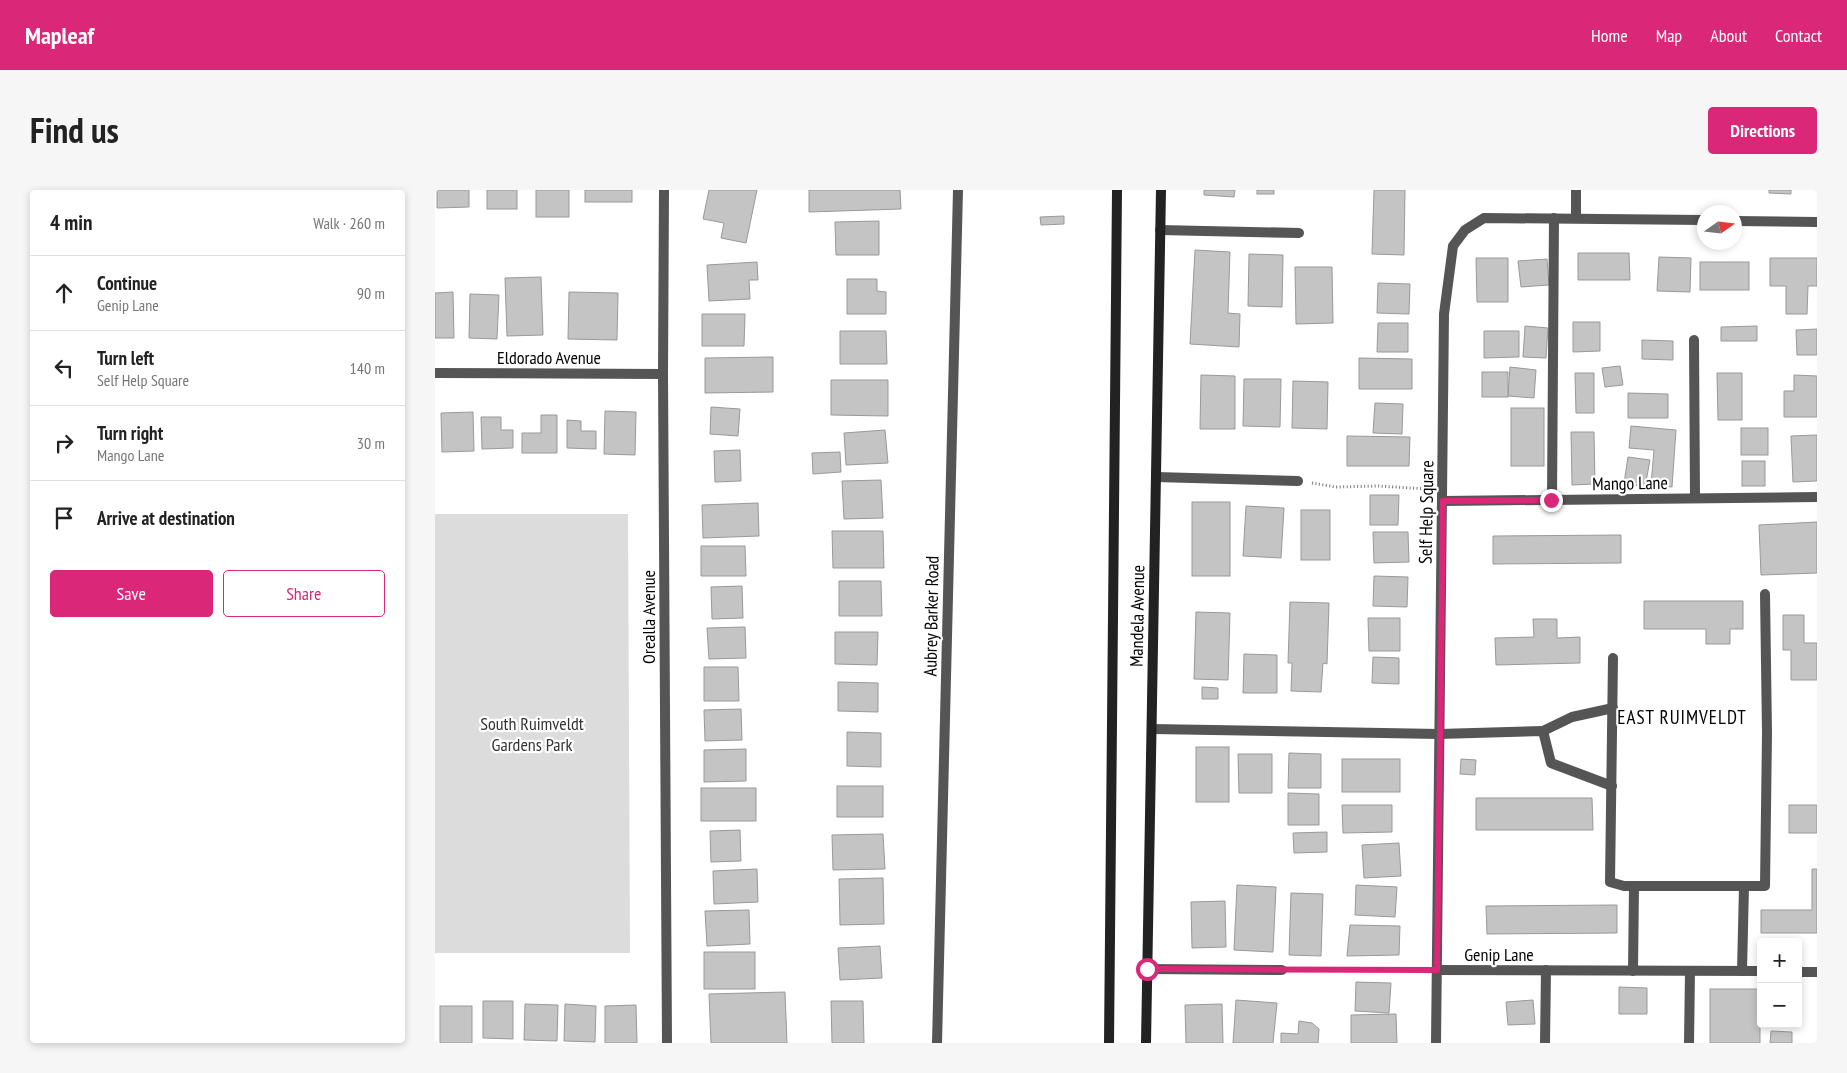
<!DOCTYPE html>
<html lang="en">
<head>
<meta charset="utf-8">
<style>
	body { margin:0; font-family:"PT Sans Narrow",sans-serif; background:#f6f6f6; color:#222 }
	.controls { position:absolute; right:15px; bottom:15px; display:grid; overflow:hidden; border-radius:5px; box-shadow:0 2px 8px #0003 }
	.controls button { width:45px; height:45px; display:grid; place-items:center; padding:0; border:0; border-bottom:1px solid #e0e0e0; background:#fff; color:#222; font:25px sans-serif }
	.compass { position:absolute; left:1262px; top:15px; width:45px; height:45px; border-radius:50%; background:#fff; box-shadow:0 2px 8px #0003; rotate:76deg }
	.stop { position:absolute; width:15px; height:15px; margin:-11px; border:4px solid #db2777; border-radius:50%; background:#fff }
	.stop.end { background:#db2777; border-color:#fff; box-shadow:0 1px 5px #0008 }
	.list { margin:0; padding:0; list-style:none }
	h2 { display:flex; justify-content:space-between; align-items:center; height:65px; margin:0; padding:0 20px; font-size:21px }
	h2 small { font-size:16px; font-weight:400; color:#767676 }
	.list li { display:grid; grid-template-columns:32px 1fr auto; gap:15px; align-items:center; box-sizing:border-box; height:75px; padding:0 20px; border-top:1px solid #e0e0e0 }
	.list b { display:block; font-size:19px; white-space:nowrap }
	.list p { margin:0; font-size:16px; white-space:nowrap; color:#767676 }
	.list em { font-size:16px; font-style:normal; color:#767676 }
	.actions { display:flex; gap:10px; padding:15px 20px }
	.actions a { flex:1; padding:11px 0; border:1px solid #db2777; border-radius:5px; text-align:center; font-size:18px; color:#db2777 }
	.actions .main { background:#db2777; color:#fff }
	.icon { flex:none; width:28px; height:28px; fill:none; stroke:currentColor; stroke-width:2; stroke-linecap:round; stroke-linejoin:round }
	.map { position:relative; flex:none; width:1382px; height:853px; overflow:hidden; border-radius:5px }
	header { display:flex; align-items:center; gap:30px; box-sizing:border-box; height:70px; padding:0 25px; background:#db2777; color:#fff }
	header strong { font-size:24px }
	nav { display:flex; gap:28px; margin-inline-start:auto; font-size:18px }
	.intro { display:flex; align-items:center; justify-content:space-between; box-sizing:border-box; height:120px; padding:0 30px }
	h1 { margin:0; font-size:35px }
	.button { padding:12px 22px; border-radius:5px; background:#db2777; color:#fff; font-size:18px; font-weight:700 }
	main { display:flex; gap:30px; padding:0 30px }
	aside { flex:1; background:#fff; border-radius:5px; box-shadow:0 2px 8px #0003 }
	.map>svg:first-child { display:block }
</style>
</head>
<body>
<header>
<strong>Mapleaf</strong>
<nav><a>Home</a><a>Map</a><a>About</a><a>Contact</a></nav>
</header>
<div class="intro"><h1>Find us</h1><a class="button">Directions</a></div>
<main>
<aside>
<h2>4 min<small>Walk · 260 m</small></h2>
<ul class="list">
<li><svg class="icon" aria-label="ahead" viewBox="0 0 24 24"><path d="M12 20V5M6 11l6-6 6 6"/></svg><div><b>Continue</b><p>Genip Lane</p></div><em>90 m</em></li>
<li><svg class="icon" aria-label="left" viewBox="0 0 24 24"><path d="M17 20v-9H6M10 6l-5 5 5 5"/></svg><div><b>Turn left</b><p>Self Help Square</p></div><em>140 m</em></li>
<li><svg class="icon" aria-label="right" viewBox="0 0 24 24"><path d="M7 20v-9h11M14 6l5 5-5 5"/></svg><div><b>Turn right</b><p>Mango Lane</p></div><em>30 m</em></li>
<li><svg class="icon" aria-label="arrive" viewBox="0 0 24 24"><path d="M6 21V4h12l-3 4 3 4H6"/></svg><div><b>Arrive at destination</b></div></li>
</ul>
<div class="actions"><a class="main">Save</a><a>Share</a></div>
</aside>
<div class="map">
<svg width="1382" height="853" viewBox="0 0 1382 853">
	<rect width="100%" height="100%" fill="#fff"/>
	<polygon fill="#dcdcdc" points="0,324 193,324 195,763 0,763"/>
	<g fill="#c4c4c4" stroke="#999">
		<polygon points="2,0 34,0 34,17 2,18"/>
		<rect x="52" y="0" width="30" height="19"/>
		<rect x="101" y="0" width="33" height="27"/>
		<rect x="150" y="0" width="47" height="12"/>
		<polygon points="274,0 322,0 311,53 286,48 289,33 268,29"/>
		<polygon points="374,0 465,0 466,19 374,22"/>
		<polygon points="769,0 800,0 799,7 769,5"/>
		<rect x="822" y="0" width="17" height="4"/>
		<polygon points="939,0 970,0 969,65 937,64"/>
		<polygon points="1334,0 1356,0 1356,4 1334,3"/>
		<polygon points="629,26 629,34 606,35 605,27"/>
		<polygon points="444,31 444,65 401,65 400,32"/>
		<polygon points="760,60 795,62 793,123 805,124 804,157 755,154"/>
		<polygon points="1143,63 1194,63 1195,90 1143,90"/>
		<polygon points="814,64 848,65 847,117 813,116"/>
		<polygon points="1224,67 1256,68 1255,102 1222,101"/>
		<polygon points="1041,68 1073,68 1073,112 1042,112"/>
		<polygon points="1335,68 1382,68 1382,96 1373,96 1372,124 1351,124 1351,96 1335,96"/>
		<polygon points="1112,69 1114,95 1086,97 1083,71"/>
		<polygon points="322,72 323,90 314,90 315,109 274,111 272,75"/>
		<rect x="1265" y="72" width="49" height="28"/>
		<polygon points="860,77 897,77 898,133 861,134"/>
		<polygon points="106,87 108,145 72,146 70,88"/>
		<polygon points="412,89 442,89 442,101 451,102 451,124 412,124"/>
		<polygon points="943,93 975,94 974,124 942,123"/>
		<polygon points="18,102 19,148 0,148 0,103"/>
		<polygon points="134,102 183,103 182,150 133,149"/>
		<polygon points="35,104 64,105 62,149 34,148"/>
		<polygon points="267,124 310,124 309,156 267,156"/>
		<polygon points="1138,132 1165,132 1165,161 1138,162"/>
		<polygon points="943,133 973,133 973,162 942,162"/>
		<polygon points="1090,136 1113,138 1111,168 1088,167"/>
		<polygon points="1322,136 1322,151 1286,151 1286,137"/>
		<polygon points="1382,139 1382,165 1362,165 1361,140"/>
		<polygon points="405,141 451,141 452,174 405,174"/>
		<polygon points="1049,141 1084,141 1084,167 1049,168"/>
		<polygon points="1207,150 1238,151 1238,170 1207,169"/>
		<polygon points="338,167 338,202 270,203 270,168"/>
		<polygon points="924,168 977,169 977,199 924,199"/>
		<polygon points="1185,176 1188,195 1170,197 1167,178"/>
		<polygon points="1075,177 1101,180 1099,208 1073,206"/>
		<rect x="1047" y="182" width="26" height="25"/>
		<polygon points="1140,183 1159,183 1159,223 1141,223"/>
		<polygon points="1282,183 1307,183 1307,230 1283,230"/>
		<polygon points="766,185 800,186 800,239 765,239"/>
		<polygon points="1359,185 1382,186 1382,227 1349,227 1349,201 1359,201"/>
		<polygon points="809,189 846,189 845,237 808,236"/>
		<polygon points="396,190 453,190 453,226 396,225"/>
		<polygon points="858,191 893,192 892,239 857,238"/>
		<polygon points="1193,203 1233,204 1233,228 1193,228"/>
		<polygon points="940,213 968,214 967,244 938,243"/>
		<polygon points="276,217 305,219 303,246 275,244"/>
		<rect x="1076" y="218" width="33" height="58"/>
		<polygon points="170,221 201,222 200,265 169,264"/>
		<polygon points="38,222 39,261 7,262 6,223"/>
		<polygon points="106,225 122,225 122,263 87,263 87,243 106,243"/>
		<polygon points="46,227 66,227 66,240 78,240 78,258 47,259"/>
		<polygon points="132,230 146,231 146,241 161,241 161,259 132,258"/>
		<polygon points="1196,236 1241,240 1237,297 1216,295 1219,260 1194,258"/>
		<rect x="1306" y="238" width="27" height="27"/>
		<polygon points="450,240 453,273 411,275 409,243"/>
		<polygon points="1136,242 1159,242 1160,294 1137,295"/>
		<polygon points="1382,245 1382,291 1358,292 1356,246"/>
		<polygon points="912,246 975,247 974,276 912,276"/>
		<polygon points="305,260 306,291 280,292 279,261"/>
		<polygon points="405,262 406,282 378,284 377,263"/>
		<polygon points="1193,267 1215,270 1210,297 1189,293"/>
		<rect x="1307" y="271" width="23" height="25"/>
		<polygon points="446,290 448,328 409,329 407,291"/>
		<polygon points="935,305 964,305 963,335 935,335"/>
		<rect x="757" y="312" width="38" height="74"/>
		<polygon points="323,313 324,346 268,348 267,315"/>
		<polygon points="811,316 849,318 846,368 808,366"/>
		<rect x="866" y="320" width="29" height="50"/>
		<polygon points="1382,332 1382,383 1326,385 1324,335"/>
		<polygon points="397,341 448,341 449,378 398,378"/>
		<polygon points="938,342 973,342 974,372 939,373"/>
		<polygon points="1186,345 1186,373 1058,374 1058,346"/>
		<polygon points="266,356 310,356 311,386 266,386"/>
		<polygon points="939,386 973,387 972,417 938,416"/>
		<polygon points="404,391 446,391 447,426 404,426"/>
		<polygon points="307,396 308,428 277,429 276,397"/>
		<polygon points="1209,411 1308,411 1308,439 1295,439 1295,454 1271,454 1271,439 1209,439"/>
		<polygon points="855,412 894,413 892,474 888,473 886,502 856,501 857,473 853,473"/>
		<polygon points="761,422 795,423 793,490 759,489"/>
		<polygon points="1348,425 1369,425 1369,453 1382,453 1382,490 1356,490 1356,460 1348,460"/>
		<polygon points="933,428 965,428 965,461 934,461"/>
		<polygon points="1098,429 1122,429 1122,448 1145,447 1145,473 1061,475 1060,448 1099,447"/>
		<polygon points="310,437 311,468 274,469 272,438"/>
		<polygon points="400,442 443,442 442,475 400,474"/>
		<polygon points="809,464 842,465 842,503 808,503"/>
		<polygon points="938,467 964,468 964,494 937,493"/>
		<polygon points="269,477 303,477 304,511 269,511"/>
		<polygon points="403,492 443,493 443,522 403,521"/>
		<polygon points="767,497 783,498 783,509 767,509"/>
		<polygon points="306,519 307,550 270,551 269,520"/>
		<polygon points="412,542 446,543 446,577 412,576"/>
		<rect x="761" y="557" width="33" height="55"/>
		<polygon points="311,559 311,591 269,592 269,560"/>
		<polygon points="854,563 886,564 886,598 853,598"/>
		<polygon points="803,564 837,564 837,603 804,603"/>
		<rect x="907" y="569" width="58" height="33"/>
		<polygon points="1026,569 1041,570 1040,585 1025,584"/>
		<rect x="402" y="596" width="46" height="31"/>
		<rect x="266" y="598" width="55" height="33"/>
		<polygon points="853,603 884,604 884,635 853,635"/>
		<polygon points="1041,608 1157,608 1158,640 1041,640"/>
		<polygon points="907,615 957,615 957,642 908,643"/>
		<rect x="1354" y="615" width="28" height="28"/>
		<polygon points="305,640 306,671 276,672 275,641"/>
		<polygon points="892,642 892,662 859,663 858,643"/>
		<polygon points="448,644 450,679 398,680 397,645"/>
		<polygon points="964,653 966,686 929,688 927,655"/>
		<polygon points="322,679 323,712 279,714 278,681"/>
		<polygon points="1377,679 1382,679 1382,743 1326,743 1326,720 1377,720"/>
		<polygon points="448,688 449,734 405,735 404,689"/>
		<polygon points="802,695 841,697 838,762 799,760"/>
		<polygon points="921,695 962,697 960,727 920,725"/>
		<polygon points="856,703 888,704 886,766 854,765"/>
		<polygon points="790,711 791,757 757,758 756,712"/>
		<polygon points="1182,715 1182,743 1052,744 1051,716"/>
		<polygon points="314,720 315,754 272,756 270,721"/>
		<polygon points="915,735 965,736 964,765 912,766"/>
		<polygon points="445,756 447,788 405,790 403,758"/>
		<rect x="269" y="762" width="51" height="37"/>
		<polygon points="921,792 956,793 954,823 920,821"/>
		<polygon points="1184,797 1212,798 1212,824 1184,824"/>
		<rect x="1275" y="799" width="50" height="54"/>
		<polygon points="350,802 352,853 276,853 274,804"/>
		<polygon points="801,810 842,813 838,853 798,853"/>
		<polygon points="1098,810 1100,834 1073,835 1071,812"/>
		<polygon points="48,811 78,811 78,849 48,848"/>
		<polygon points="396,811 428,811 429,853 397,853"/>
		<polygon points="90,814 123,815 122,851 89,850"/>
		<polygon points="130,814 161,816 160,852 129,851"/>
		<polygon points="787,814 788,853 751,853 750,815"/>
		<polygon points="201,815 202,853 170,853 170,816"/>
		<rect x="5" y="816" width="32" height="37"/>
		<polygon points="961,824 962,853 916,853 916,825"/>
		<polygon points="864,831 877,833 884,839 883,853 846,853 846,843 863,844"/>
		<polygon points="1336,841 1357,842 1357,853 1335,853"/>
	</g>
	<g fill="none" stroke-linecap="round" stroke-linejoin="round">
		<g stroke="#777" stroke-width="3" stroke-dasharray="1 2.5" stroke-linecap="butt">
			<polyline points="877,293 901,297 943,296 993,299"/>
			<polyline points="861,780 987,780"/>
		</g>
		<g stroke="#555" stroke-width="10">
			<polyline points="229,0 228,184 232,853"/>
			<polyline points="1141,0 1141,28"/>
			<polyline points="1300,31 1382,32"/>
			<polyline points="725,40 864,43"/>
			<polyline points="1259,150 1260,308"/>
			<polyline points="0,183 228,184"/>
			<polyline points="721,287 863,291"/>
			<polyline points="1117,310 1119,28"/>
			<polyline points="1008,311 1382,307"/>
			<polyline points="1178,468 1175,692 1189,696 1330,696 1332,543 1330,404"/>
			<polyline points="717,539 1004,544 1108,541 1116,573 1177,596"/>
			<polyline points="1108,541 1137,527 1178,518"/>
			<polyline points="712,779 847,780"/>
			<polyline points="1002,780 1326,781"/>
			<polyline points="1198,781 1199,696"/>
			<polyline points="1307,781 1309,696"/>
			<polyline points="1363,782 1382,782"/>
			<polyline points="502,853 523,0"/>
			<polyline points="1001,853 1009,124 1018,56 1030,40 1049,28 1270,30"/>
			<polyline points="1110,853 1111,780"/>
			<polyline points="1254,853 1255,781"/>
		</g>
		<g stroke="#222" stroke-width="10">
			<polyline points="674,853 682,0"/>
			<polyline points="711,853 726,0"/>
		</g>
	</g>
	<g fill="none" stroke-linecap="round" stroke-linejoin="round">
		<polyline stroke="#db2777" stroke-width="6" points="712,779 1002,780 1008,311 1116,310"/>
	</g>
	<g text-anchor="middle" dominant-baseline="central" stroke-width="4.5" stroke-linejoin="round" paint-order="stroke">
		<g font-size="18" fill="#000" stroke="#fff">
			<text x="114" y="167">Eldorado Avenue</text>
			<text transform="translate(1195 293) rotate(-1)">Mango Lane</text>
			<text transform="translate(991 322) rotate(-89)">Self Help Square</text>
			<text transform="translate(496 426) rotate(-89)">Aubrey Barker Road</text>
			<text transform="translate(702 426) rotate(-89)">Mandela Avenue</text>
			<text transform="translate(213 427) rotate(-90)">Orealla Avenue</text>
			<text x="1064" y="764">Genip Lane</text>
		</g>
		<g font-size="18" fill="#333" stroke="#fff">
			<text x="97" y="533">South Ruimveldt<tspan x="97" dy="21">Gardens Park</tspan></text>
		</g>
		<g font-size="19" letter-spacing="1" fill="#000" stroke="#fff">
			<text x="1247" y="527">EAST RUIMVELDT</text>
		</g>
	</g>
</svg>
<div class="controls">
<button>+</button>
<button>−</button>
</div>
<svg class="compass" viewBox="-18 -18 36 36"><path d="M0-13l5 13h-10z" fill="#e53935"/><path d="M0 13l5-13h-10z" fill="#767676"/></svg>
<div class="stop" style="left:712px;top:779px"></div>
<div class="stop end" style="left:1116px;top:310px"></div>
</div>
</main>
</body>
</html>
